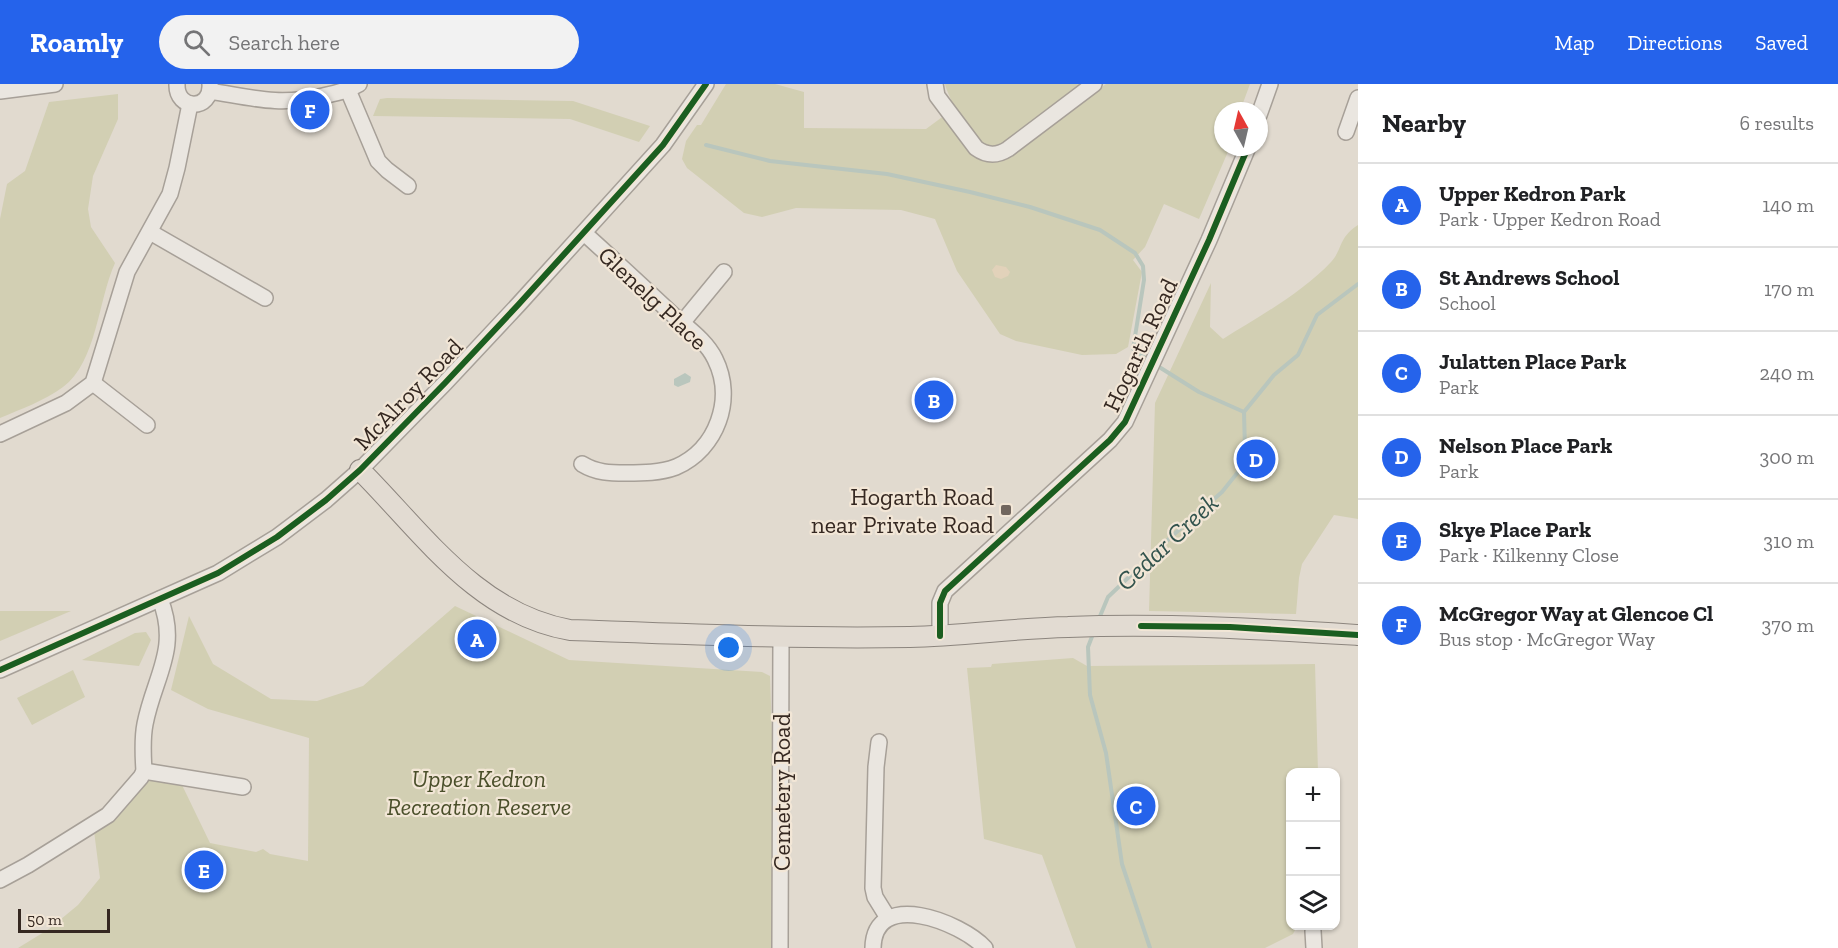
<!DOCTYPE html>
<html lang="en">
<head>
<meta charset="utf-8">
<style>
	body { margin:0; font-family:"Zilla Slab",serif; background:#f2f2f2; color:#202124 }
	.controls { position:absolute; right:18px; bottom:18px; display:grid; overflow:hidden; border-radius:12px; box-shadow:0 2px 4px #0004 }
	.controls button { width:54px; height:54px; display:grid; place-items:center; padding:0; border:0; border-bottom:2px solid #e0e0e0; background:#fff; color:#202124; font:30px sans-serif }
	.compass { position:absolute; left:1214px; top:18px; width:54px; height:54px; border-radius:50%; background:#fff; box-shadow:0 2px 4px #0004; rotate:352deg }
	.scale { position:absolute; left:18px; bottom:15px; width:92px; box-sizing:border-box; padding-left:6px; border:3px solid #352821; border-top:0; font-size:16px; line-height:21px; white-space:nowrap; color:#352821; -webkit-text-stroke:4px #f2e6d6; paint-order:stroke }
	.you { position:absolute; left:729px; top:564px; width:21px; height:21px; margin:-15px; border:4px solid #fff; border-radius:50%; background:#1a73e8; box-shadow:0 0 0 9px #1a73e833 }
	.badge { display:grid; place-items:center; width:39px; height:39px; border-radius:50%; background:#2563eb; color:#fff; font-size:20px; font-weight:700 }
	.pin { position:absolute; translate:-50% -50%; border:3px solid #fff; box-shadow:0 2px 6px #0006 }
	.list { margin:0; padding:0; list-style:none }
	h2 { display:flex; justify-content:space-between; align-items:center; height:78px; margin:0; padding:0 24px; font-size:26px }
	h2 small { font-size:20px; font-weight:400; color:#757577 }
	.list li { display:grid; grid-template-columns:39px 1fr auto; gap:18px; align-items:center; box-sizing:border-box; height:84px; padding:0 24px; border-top:2px solid #e0e0e0 }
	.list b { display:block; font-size:22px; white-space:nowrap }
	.list p { margin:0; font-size:20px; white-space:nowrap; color:#757577 }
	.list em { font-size:20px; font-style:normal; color:#757577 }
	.icon { flex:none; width:33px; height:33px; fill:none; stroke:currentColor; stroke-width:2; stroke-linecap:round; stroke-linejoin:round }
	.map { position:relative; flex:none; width:1358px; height:864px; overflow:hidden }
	header { display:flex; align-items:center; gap:36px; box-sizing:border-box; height:84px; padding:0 30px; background:#2563eb; color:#fff }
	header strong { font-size:28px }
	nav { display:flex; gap:33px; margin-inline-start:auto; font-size:21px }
	.search { width:420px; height:54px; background:#f2f2f2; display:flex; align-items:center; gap:15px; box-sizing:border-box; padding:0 21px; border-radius:33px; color:#757577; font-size:22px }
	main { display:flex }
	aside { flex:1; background:#fff }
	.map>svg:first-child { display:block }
</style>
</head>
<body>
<header>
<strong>Roamly</strong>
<div class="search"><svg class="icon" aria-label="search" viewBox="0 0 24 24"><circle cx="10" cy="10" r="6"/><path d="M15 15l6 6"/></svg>Search here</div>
<nav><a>Map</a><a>Directions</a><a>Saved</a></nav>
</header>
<main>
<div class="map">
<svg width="1358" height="864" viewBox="0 0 1358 864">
	<rect width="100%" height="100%" fill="#e1dacf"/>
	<g fill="#d2cfb3">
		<polygon points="726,0 775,0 804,8 804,44 926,45 945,31 1001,76 1009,74 1106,0 1250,0 1240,27 1223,27 1223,63 1230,63 1199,135 1164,120 1145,163 1133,176 1142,188 1128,263 1116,270 1082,271 1016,257 1000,250 957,187 935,135 901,126 796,124 762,133 744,129 687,84 682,75 686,57 697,41 701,41"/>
		<path d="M945,0h138l-82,62c-7,2 -12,2 -19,-1 -11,-7 -34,-47 -37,-61z"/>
		<path d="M118,10v25l-25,57 -5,33 3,18 24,36c-17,37 -18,99 -52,124 -19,14 -42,22 -63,31v-199l7,-35 18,-13 24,-69z"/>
		<polygon points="387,14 573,17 650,42 639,58 570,35 373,32 380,15"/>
		<path d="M1358,141v294l-24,-4 -32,49 -3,14 -3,36 -147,-3 6,-208 56,-120 -1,44 13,12c35,-22 79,-46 108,-77 12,-13 7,-24 27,-37z"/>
		<polygon points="455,522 569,576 762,588 770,592 773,680 772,864 18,864 49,845 78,821 100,794 94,747 121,729 151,694 173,695 182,701 210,759 256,768 263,765 270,770 308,777 309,654 208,625 171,606 189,532 213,580 271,615 317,617 363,602"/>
		<polygon points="0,527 71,527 0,557"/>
		<polygon points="146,548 151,556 139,582 82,576 135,549"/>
		<polygon points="1073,574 1087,582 1315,580 1318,688 1290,688 1290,842 1297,842 1293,850 1265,864 1076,864 1042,771 984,755 967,584 991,583 992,580"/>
		<polygon points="73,586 85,613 32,641 17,614"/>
	</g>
	<polygon fill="#e2d2ba" points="996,181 1006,183 1010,188 1008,192 1001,195 995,193 992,186"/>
	<polygon fill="#b9c6bd" points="685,289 691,293 690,298 678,303 674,301 674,295"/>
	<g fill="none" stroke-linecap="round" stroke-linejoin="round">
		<g stroke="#b9c6bd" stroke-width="4">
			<polyline points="706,61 770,77 887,90 970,108 1030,123 1100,146 1135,169 1143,182 1144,196 1133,265 1149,277"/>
			<polyline points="1156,281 1199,308 1244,328"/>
			<polyline points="1098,537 1108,513 1171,453 1222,408 1238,388 1245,366 1244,328 1274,291 1298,271 1317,231 1358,200"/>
			<polyline points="1093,550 1088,563 1090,611 1106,669 1122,780 1150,864"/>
		</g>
		<g stroke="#a7a098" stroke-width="18">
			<g id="minor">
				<path d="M177,0c-1,27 35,27 33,0"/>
				<path d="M935,0l2,12 39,52c11,8 21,8 32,1l86,-65"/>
				<polyline points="348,6 378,77 387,86 408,102"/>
				<polyline points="0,7 55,0"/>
				<path d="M210,7c44,7 68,15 113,5 13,-3 24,-5 36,-12"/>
				<polyline points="1259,31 1270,0"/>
				<polyline points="1346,48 1358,14"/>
				<polyline points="150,148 265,214"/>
				<polyline points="682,239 724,188"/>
				<polyline points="93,299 147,341"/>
				<polyline points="0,350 66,319 93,299 127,188 170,110 177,84 190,20"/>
				<path d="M582,380c15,9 28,9 44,9 17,0 34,0 50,-6 41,-18 59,-68 39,-108 -9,-19 -29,-32 -44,-46 -29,-27 -58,-54 -87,-80"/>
				<polyline points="940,552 940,519 945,507 1110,356 1125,338 1209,156 1248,63"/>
				<polyline points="0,586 218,489 277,453 326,416 360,386 445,299 518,221 663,61 706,0"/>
				<polyline points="879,658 876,683 873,804 875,813 888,834"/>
				<polyline points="144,687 243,703"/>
				<path d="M0,796l28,-15 80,-50 33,-38 3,-6c-1,-15 -2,-32 1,-47 9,-47 35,-75 15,-125"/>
				<polyline points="1313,847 1314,864"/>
				<polyline points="780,864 781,553"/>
				<path d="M873,864c1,-60 88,-26 112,0"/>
			</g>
		</g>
		<g stroke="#8c857e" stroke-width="22">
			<path id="major" d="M360,386c62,62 117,144 210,160 113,4 227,9 340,7 53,-1 105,-9 158,-10 97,-4 193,2 290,8"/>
		</g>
		<use href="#minor" stroke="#eae6e0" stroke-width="15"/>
		<use href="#major" stroke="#e2dbd2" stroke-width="20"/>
		<g stroke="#f2e6d6" stroke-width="10">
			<g id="cycleway">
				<polyline points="1141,542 1230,543 1358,551"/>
				<polyline points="940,552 940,519 945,507 1110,356 1125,338 1209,156 1248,63"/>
				<polyline points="0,586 218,489 277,453 326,416 360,386 445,299 518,221 663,61 706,0"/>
			</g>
		</g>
		<use href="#cycleway" stroke="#1b5e20" stroke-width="6"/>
	</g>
	<rect fill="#71665e" stroke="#f2e6d6" stroke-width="2" x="1000" y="420" width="12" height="12" rx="3"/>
	<g text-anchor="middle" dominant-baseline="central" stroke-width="4.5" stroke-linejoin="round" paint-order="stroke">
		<g font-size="24" fill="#352821" stroke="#f2e6d6">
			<text transform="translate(653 214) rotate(43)">Glenelg Place</text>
			<text transform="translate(1140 261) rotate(-65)">Hogarth Road</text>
			<text transform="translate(408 310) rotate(-46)">McAlroy Road</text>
			<text transform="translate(781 708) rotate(-90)">Cemetery Road</text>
		</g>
		<g font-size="24" fill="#352821" stroke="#f2e6d6" text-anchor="end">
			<text x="994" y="412">Hogarth Road<tspan x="994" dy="28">near Private Road</tspan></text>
		</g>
		<g font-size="24" font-style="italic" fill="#4a4f2a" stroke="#f2e6d6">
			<text x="479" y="694">Upper Kedron<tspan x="479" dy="28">Recreation Reserve</tspan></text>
		</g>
		<g font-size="26" font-style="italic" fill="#32534d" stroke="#f2e6d6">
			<text transform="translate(1167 458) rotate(-43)">Cedar Creek</text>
		</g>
	</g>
</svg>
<div class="controls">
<button>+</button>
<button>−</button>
<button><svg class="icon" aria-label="layers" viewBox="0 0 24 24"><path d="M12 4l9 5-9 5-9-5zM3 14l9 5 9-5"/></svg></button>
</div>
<svg class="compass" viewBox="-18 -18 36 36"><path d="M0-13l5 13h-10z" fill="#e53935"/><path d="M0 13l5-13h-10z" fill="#757577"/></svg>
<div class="scale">50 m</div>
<div class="you"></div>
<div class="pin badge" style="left:477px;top:555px">A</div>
<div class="pin badge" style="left:934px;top:316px">B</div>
<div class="pin badge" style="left:1136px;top:722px">C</div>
<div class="pin badge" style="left:1256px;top:375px">D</div>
<div class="pin badge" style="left:204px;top:786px">E</div>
<div class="pin badge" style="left:310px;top:26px">F</div>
</div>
<aside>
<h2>Nearby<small>6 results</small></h2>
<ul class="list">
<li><span class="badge">A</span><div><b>Upper Kedron Park</b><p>Park · Upper Kedron Road</p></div><em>140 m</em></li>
<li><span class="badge">B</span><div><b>St Andrews School</b><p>School</p></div><em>170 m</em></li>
<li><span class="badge">C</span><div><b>Julatten Place Park</b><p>Park</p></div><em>240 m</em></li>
<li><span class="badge">D</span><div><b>Nelson Place Park</b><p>Park</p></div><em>300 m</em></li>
<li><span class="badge">E</span><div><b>Skye Place Park</b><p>Park · Kilkenny Close</p></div><em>310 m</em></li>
<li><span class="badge">F</span><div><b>McGregor Way at Glencoe Cl</b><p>Bus stop · McGregor Way</p></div><em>370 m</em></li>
</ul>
</aside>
</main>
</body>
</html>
